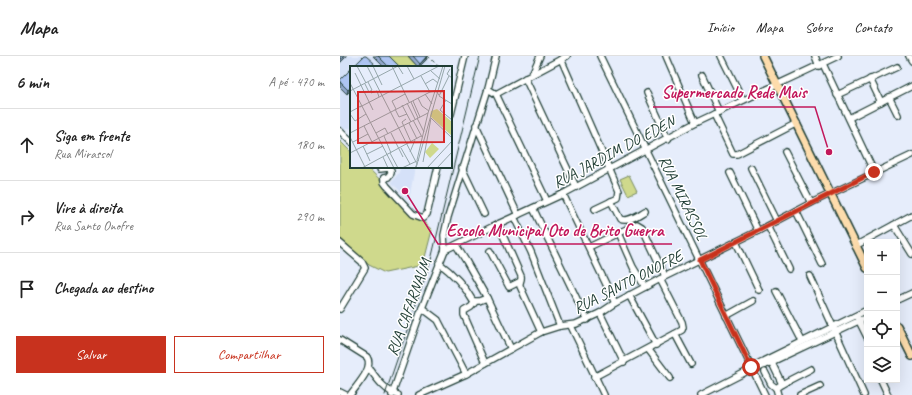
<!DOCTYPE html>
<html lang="pt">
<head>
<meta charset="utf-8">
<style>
	body { margin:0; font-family:Caveat,sans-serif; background:#f6f6f6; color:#222 }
	.controls { position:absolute; right:12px; bottom:12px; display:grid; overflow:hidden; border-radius:0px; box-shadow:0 4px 16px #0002 }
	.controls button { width:36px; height:36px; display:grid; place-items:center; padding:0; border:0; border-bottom:1px solid #e0e0e0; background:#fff; color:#222; font:20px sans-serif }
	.stop { position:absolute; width:12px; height:12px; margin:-9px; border:3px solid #c8321e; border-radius:50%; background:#fff }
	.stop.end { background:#c8321e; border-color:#fff; box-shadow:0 1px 4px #0008 }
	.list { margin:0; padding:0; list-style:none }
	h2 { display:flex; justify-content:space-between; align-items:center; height:52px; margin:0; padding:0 16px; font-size:17px }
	h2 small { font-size:13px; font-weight:400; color:#767676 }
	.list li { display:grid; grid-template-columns:26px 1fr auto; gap:12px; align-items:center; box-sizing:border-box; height:72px; padding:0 16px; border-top:1px solid #e0e0e0 }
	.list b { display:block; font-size:15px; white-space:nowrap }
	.list p { margin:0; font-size:13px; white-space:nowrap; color:#767676 }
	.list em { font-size:13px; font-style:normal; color:#767676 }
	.actions { display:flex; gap:8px; padding:12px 16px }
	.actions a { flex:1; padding:9px 0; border:1px solid #c8321e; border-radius:0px; text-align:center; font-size:14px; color:#c8321e }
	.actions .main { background:#c8321e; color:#fff }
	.icon { flex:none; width:22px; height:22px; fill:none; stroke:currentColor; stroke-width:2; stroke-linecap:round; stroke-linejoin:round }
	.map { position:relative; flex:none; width:572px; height:339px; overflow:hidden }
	header { display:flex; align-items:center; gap:24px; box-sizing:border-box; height:56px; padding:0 20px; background:#fff; border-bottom:1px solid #e0e0e0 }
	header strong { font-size:19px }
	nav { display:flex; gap:22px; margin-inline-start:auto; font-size:14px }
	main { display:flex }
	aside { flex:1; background:#fff }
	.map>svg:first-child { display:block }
</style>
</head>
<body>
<header>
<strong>Mapa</strong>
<nav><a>Início</a><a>Mapa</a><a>Sobre</a><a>Contato</a></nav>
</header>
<main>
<aside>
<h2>6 min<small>A pé · 470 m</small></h2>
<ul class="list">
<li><svg class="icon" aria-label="ahead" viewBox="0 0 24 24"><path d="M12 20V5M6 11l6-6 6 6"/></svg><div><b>Siga em frente</b><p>Rua Mirassol</p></div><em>180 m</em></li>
<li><svg class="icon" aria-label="right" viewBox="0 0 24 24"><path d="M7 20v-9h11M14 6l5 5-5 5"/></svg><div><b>Vire à direita</b><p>Rua Santo Onofre</p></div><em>290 m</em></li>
<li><svg class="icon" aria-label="arrive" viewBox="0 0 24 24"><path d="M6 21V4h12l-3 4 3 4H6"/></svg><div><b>Chegada ao destino</b></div></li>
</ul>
<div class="actions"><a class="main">Salvar</a><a>Compartilhar</a></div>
</aside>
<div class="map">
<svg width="572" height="339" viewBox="0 0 572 339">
	<rect width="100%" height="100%" fill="#e6edfb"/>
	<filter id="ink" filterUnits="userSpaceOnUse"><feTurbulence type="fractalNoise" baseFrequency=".025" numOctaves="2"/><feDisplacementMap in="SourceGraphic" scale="8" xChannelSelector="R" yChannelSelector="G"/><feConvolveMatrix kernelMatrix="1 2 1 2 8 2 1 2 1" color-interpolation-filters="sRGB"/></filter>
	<g filter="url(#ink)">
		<g fill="#d5e1f8">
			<polygon points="0,0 84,0 95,11 11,11 11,73 9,72 4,73 0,69"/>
			<polygon points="60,111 75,111 69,144 51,126 59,117"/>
		</g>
		<g fill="#cfd98c" stroke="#778b60">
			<polygon points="45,0 68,0 77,10 76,11 55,11"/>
			<polygon points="0,85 11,96 11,111 27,111 92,174 83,209 45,217 29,209 0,182"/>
			<polygon points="289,119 297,135 288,139 280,123"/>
		</g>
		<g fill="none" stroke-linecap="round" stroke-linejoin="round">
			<g stroke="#1f3d34" stroke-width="8">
				<g id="minor">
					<polyline points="260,0 425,339"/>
					<polyline points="326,0 355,67"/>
					<polyline points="381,0 403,44"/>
					<polyline points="475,0 479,10"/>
					<polyline points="569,0 572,5"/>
					<polyline points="221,3 279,135 278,142 255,153"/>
					<polyline points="483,8 534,116"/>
					<polyline points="192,18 200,0"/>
					<polyline points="362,19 379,56"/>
					<polyline points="185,22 236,131"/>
					<polyline points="530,23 541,46"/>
					<polyline points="148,33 156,38 207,145"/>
					<polyline points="307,37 328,83"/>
					<polyline points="156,38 227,0"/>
					<polyline points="497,39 557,11"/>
					<polyline points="549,41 558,59"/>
					<polyline points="111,58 125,0"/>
					<polyline points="374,58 393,98 397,98 457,67"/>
					<polyline points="509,62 572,30"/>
					<polyline points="136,69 178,159"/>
					<polyline points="0,75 11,86"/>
					<polyline points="445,96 471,147"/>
					<polyline points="122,112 144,158"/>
					<polyline points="411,112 437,165"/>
					<polyline points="40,113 48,112 51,114 51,117 48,121 44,122"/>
					<polyline points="390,117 418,175"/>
					<polyline points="44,122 44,126 47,130 73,158 83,162 87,158 98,111"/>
					<polyline points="223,138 275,247"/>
					<path d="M271,145l9,18c8,4 18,-4 25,-8"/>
					<polyline points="193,152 247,264"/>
					<polyline points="456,155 482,208"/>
					<polyline points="174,161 191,196 220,270"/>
					<path d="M158,168l23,52c1,4 -2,6 -1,10l21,46"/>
					<polyline points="554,169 572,198"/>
					<polyline points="428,170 449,213"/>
					<polyline points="278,177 293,211 305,231"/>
					<polyline points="396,186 419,234"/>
					<polyline points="0,187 22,206 25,212 0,253"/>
					<polyline points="116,189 126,205 147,242"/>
					<polyline points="515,190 572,159"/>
					<polyline points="249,191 297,168 302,171 325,220"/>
					<polyline points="105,194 158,168 223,138 355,67 498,0"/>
					<polyline points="150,195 169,231 179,226"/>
					<path d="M99,207c15,11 25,22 34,38h6l8,-3 24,51"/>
					<polyline points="470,220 524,339"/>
					<polyline points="436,235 462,285"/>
					<polyline points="289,239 316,289"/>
					<polyline points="557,244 572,237"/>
					<polyline points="135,246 131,251 124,255 124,259 145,307"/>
					<polyline points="82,252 98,264 126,318"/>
					<polyline points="260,257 284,306"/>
					<polyline points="386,260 413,245"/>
					<polyline points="517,261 527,281"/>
					<polyline points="231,270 264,339"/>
					<polyline points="335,278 351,308"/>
					<path d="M0,284l27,17c7,11 -10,28 -17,38"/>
					<polyline points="308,293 330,322"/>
					<polyline points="432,307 442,328 436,332 438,339"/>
					<path d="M29,312c8,11 16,23 29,27"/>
					<polyline points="410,316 527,261"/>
					<polyline points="425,316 431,328 436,332"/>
					<polyline points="254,321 342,274 343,271 342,266 320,223"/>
					<polyline points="541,324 548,339"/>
					<polyline points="442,328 471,313"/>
					<polyline points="0,336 6,339"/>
					<polyline points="52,339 82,252 105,194 104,179 108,161 148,33 156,0"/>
					<polyline points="79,339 126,318 201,276 220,270 236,268 260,257 275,247 320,223 418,175 471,147 572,99"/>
					<polyline points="361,339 404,317 411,311 527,254"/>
					<polyline points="460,339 480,330"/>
				</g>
			</g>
			<g stroke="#1f3d34" stroke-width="10">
				<g id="major">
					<polyline points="423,0 527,212"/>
					<polyline points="557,270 572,300"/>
				</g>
			</g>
			<polyline stroke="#1f3d34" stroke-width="1" stroke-dasharray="3 3" stroke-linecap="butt" points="88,0 99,11"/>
			<use href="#minor" stroke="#fff" stroke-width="5.5"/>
			<use href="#major" stroke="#fddcac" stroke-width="7"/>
			<polyline stroke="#1f3d34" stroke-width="1" points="45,339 91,204 140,0"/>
		</g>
		<g fill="#95a9d0" stroke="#1f3d34">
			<polygon points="33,0 49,0 60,11 44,11"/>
			<polygon points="68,0 88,0 86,4 79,11 78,11"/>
			<polygon points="11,13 11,34 7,38 0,31 0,24"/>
		</g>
		<g fill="#7989a9" stroke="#1f3d34">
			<polygon points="4,0 7,0 0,7 0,4"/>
			<polygon points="88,0 86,4 79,11 80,8"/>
			<polygon points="11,31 11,34 7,38 8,34"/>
		</g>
		<g fill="#adc4f2" stroke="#1f3d34">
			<polygon points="0,0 4,0 0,4"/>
			<polygon points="24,0 26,0 34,7 31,11 13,11"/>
			<polygon points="38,0 49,0 60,11 49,11"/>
			<polygon points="73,0 87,0 80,8"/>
			<polygon points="11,13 11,31 8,34 0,26 0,24"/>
		</g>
	</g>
	<g fill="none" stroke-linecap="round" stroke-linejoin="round" filter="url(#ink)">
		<polyline stroke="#c8321e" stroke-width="5" points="411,311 360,204 534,116"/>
	</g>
	<g text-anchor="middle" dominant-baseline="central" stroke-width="3" stroke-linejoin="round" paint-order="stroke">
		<g font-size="16" fill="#1f3d34" stroke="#fff">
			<text transform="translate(274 96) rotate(-28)">RUA JARDIM DO EDEN</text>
			<text transform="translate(343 142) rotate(64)">RUA MIRASSOL</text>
			<text transform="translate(288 226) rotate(-27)">RUA SANTO ONOFRE</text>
			<text transform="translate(69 251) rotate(-70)">RUA CAFARNAUM</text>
		</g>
	</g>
	<g transform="translate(10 10)">
		<rect width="102" height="102" fill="#e6edfb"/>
		<path d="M87,43l15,13v14l-22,-20 1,-5zM82,77l7,6 -9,9 -5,-6z" fill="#cfd98c"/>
		<path fill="none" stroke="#96a7ab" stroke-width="1" d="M7,0l9,17M17,0l50,98 -2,4M23,0l9,19M42,0l17,36M57,0l7,13M100,3l-3,5 5,4M81,5l9,8M5,7l18,37M71,10l9,16M99,10l-10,20 13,8M0,17l44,85M15,18l4,8 3,-2 -4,-8M75,18l8,-5 5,4M0,25l48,-25 5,8M21,27l6,-2 2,6M75,28l7,10M68,32l4,8 7,5M96,34l-6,10 12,10M63,35l7,16M61,36l7,16M57,37l8,16M52,39l9,17M10,41l79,-41M45,43l4,8 8,-3M46,43l-4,-8 13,-7M0,46l11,-6M0,48l5,7 11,-7M67,52l7,14M56,53l-4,3 9,20M63,54l9,17M59,57l8,16M14,60l8,16M0,67l80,-41 6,-1 3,4M26,67l9,-5 3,6M41,67l12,24M34,70l7,17M0,71l15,30M3,76l15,-8M13,80l7,15M51,82l9,16M60,86l5,-12M0,87l78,-40M40,87l8,15M17,88l16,-8M33,91l5,11M67,94l11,-47 15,-47M73,96l8,-44 21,20M12,102l59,-32M52,102l17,-8M66,102l29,-102M77,102l25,-27M87,102l15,-16"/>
		<path fill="#d62828" fill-opacity="0.15" stroke="#d62828" stroke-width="2" d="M94,25v51l-86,1v-51z"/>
		<rect width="102" height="102" fill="none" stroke="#1f3d34" stroke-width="2"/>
	</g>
	<path fill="none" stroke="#c2185b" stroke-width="1.5" d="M489 96L475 51H313M65 135L98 188H332"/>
	<g fill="#c2185b" stroke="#fff" stroke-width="1.5">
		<circle cx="489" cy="96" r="4"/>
		<circle cx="65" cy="135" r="4"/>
	</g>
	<g font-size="17" text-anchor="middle" font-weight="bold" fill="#c2185b" stroke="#fff" stroke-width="3" stroke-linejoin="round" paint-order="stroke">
		<text x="394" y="42">Supermercado Rede Mais</text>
		<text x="215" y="180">Escola Municipal Oto de Brito Guerra</text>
	</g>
</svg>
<div class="controls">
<button>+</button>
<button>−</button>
<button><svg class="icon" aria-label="locate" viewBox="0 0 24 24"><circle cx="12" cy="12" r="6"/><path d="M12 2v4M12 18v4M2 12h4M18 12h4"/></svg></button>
<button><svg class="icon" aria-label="layers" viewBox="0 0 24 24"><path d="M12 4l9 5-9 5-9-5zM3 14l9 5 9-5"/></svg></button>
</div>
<div class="stop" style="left:411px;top:311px"></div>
<div class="stop end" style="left:534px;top:116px"></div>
</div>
</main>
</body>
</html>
